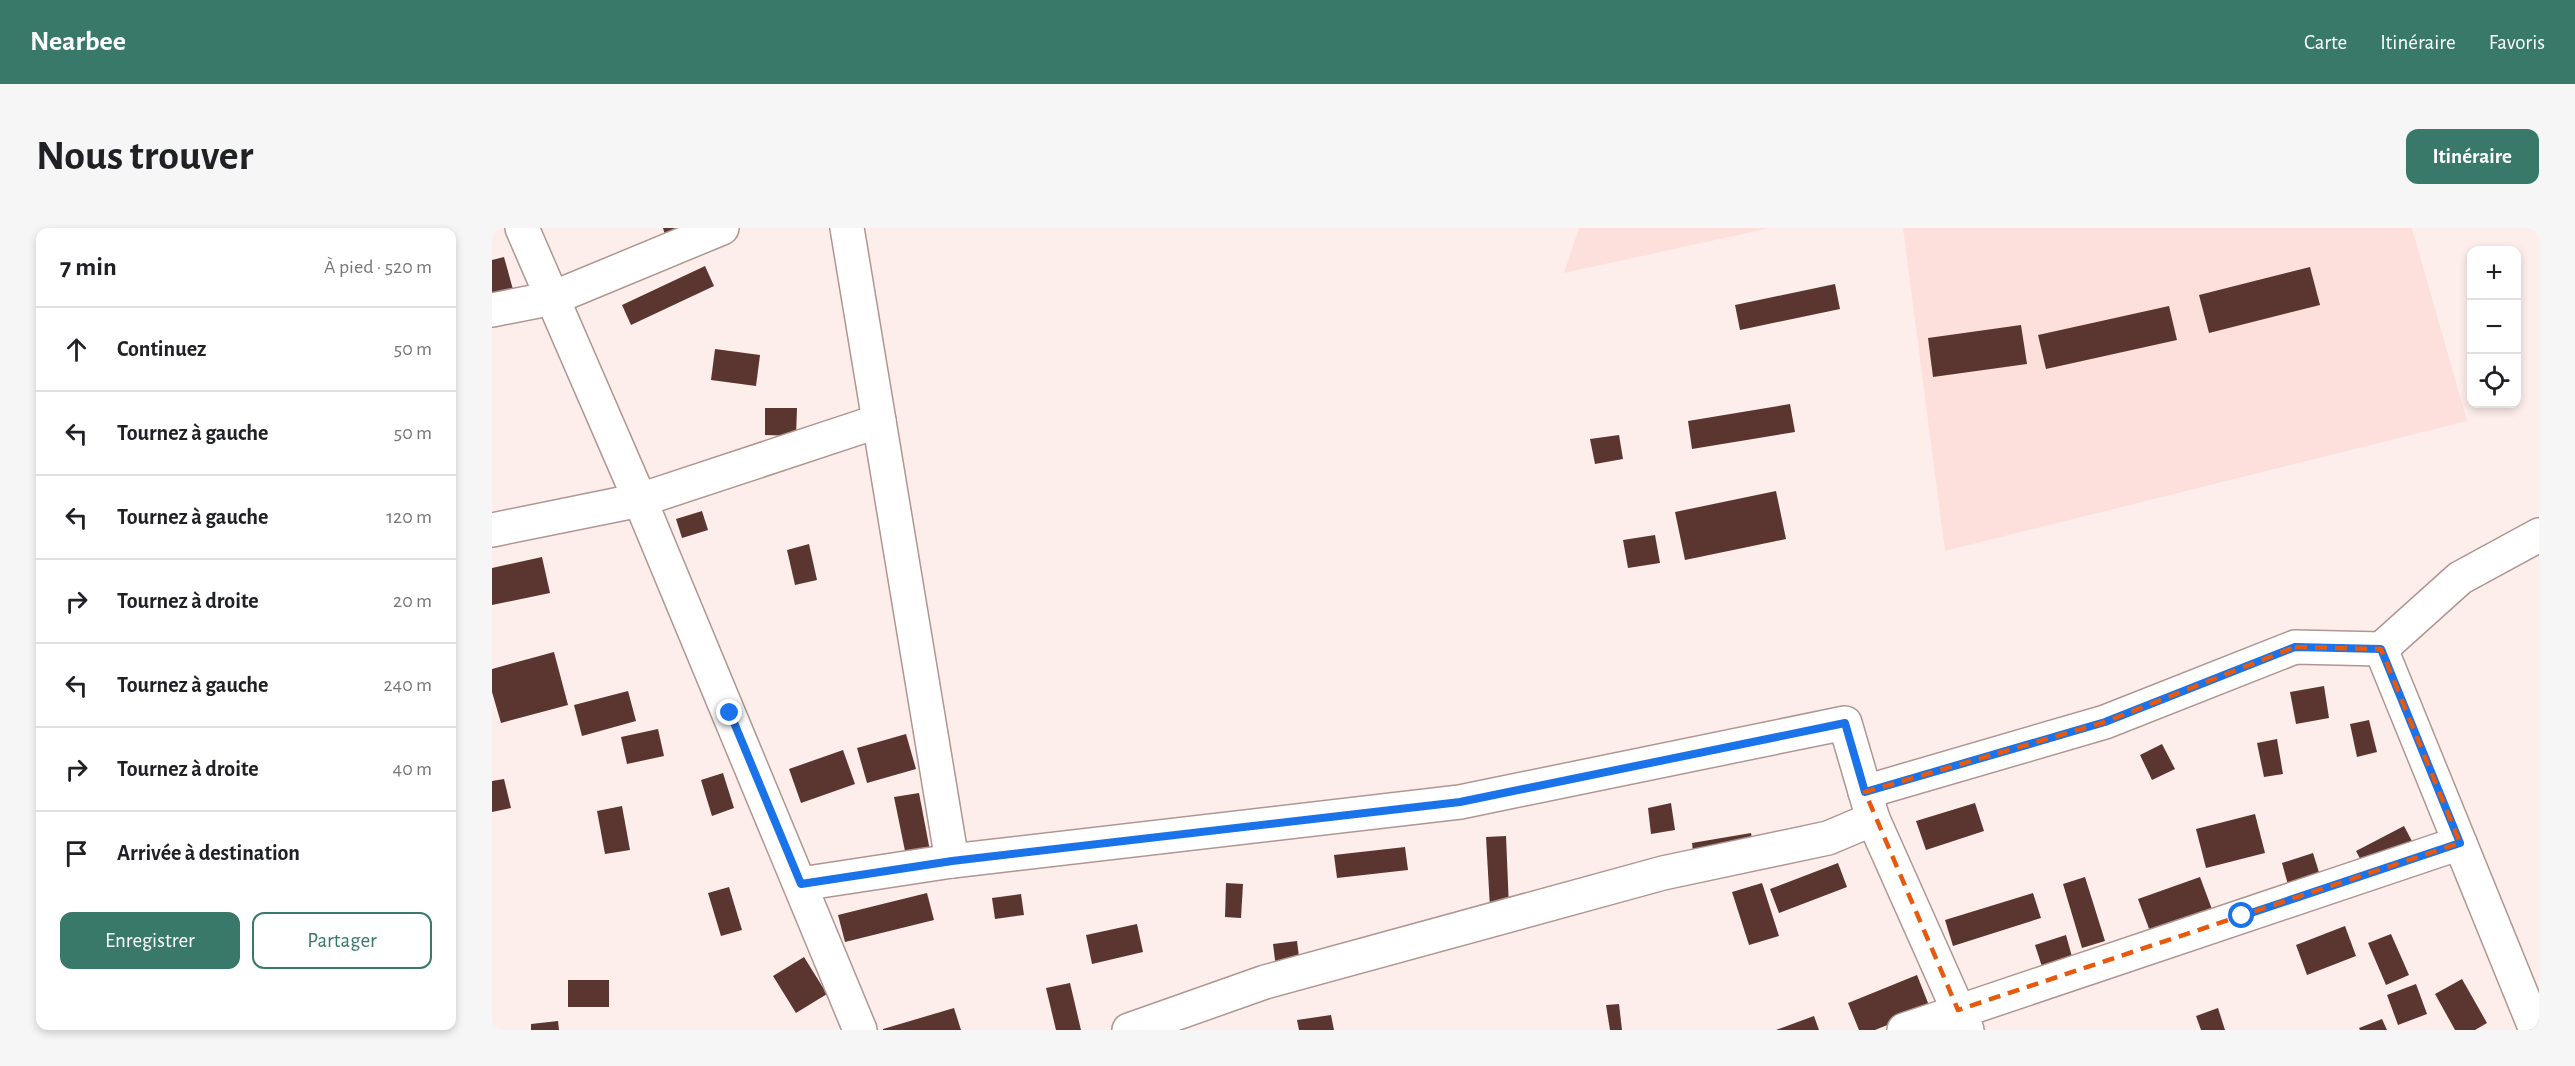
<!DOCTYPE html>
<html lang="fr">
<head>
<meta charset="utf-8">
<style>
	body { margin:0; font-family:"Alegreya Sans",sans-serif; background:#f6f6f6; color:#202124 }
	.controls { position:absolute; right:18px; top:18px; display:grid; overflow:hidden; border-radius:12px; box-shadow:0 3px 9px #0003 }
	.controls button { width:54px; height:54px; display:grid; place-items:center; padding:0; border:0; border-bottom:2px solid #e0e0e0; background:#fff; color:#202124; font:30px sans-serif }
	.stop { position:absolute; width:18px; height:18px; margin:-14px; border:4px solid #1a73e8; border-radius:50%; background:#fff }
	.stop.end { background:#1a73e8; border-color:#fff; box-shadow:0 2px 6px #0008 }
	.list { margin:0; padding:0; list-style:none }
	h2 { display:flex; justify-content:space-between; align-items:center; height:78px; margin:0; padding:0 24px; font-size:26px }
	h2 small { font-size:20px; font-weight:400; color:#757577 }
	.list li { display:grid; grid-template-columns:39px 1fr auto; gap:18px; align-items:center; box-sizing:border-box; height:84px; padding:0 24px; border-top:2px solid #e0e0e0 }
	.list b { display:block; font-size:22px; white-space:nowrap }
	.list em { font-size:20px; font-style:normal; color:#757577 }
	.actions { display:flex; gap:12px; padding:18px 24px }
	.actions a { flex:1; padding:14px 0; border:2px solid #387969; border-radius:12px; text-align:center; font-size:21px; color:#387969 }
	.actions .main { background:#387969; color:#fff }
	.icon { flex:none; width:33px; height:33px; fill:none; stroke:currentColor; stroke-width:2; stroke-linecap:round; stroke-linejoin:round }
	.map { position:relative; flex:none; width:2047px; height:802px; overflow:hidden; border-radius:12px }
	header { display:flex; align-items:center; gap:36px; box-sizing:border-box; height:84px; padding:0 30px; background:#387969; color:#fff }
	header strong { font-size:28px }
	nav { display:flex; gap:33px; margin-inline-start:auto; font-size:21px }
	.intro { display:flex; align-items:center; justify-content:space-between; box-sizing:border-box; height:144px; padding:0 36px }
	h1 { margin:0; font-size:42px }
	.button { padding:15px 27px; border-radius:12px; background:#387969; color:#fff; font-size:21px; font-weight:700 }
	main { display:flex; gap:36px; padding:0 36px }
	aside { flex:1; background:#fff; border-radius:12px; box-shadow:0 3px 9px #0003 }
	.map>svg:first-child { display:block }
</style>
</head>
<body>
<header>
<strong>Nearbee</strong>
<nav><a>Carte</a><a>Itinéraire</a><a>Favoris</a></nav>
</header>
<div class="intro"><h1>Nous trouver</h1><a class="button">Itinéraire</a></div>
<main>
<aside>
<h2>7 min<small>À pied · 520 m</small></h2>
<ul class="list">
<li><svg class="icon" aria-label="ahead" viewBox="0 0 24 24"><path d="M12 20V5M6 11l6-6 6 6"/></svg><div><b>Continuez</b></div><em>50 m</em></li>
<li><svg class="icon" aria-label="left" viewBox="0 0 24 24"><path d="M17 20v-9H6M10 6l-5 5 5 5"/></svg><div><b>Tournez à gauche</b></div><em>50 m</em></li>
<li><svg class="icon" aria-label="left" viewBox="0 0 24 24"><path d="M17 20v-9H6M10 6l-5 5 5 5"/></svg><div><b>Tournez à gauche</b></div><em>120 m</em></li>
<li><svg class="icon" aria-label="right" viewBox="0 0 24 24"><path d="M7 20v-9h11M14 6l5 5-5 5"/></svg><div><b>Tournez à droite</b></div><em>20 m</em></li>
<li><svg class="icon" aria-label="left" viewBox="0 0 24 24"><path d="M17 20v-9H6M10 6l-5 5 5 5"/></svg><div><b>Tournez à gauche</b></div><em>240 m</em></li>
<li><svg class="icon" aria-label="right" viewBox="0 0 24 24"><path d="M7 20v-9h11M14 6l5 5-5 5"/></svg><div><b>Tournez à droite</b></div><em>40 m</em></li>
<li><svg class="icon" aria-label="arrive" viewBox="0 0 24 24"><path d="M6 21V4h12l-3 4 3 4H6"/></svg><div><b>Arrivée à destination</b></div></li>
</ul>
<div class="actions"><a class="main">Enregistrer</a><a>Partager</a></div>
</aside>
<div class="map">
<svg width="2047" height="802" viewBox="0 0 2047 802">
	<rect width="100%" height="100%" fill="#feeeeb"/>
	<g fill="#fde0dc">
		<polygon points="1087,0 1278,0 1072,45"/>
		<polygon points="1411,0 1920,0 1975,193 1453,323"/>
	</g>
	<g fill="#5b3631">
		<polygon points="171,0 199,0 173,7"/>
		<polygon points="12,29 22,65 0,70 0,32"/>
		<polygon points="213,38 222,58 139,97 130,77"/>
		<polygon points="1818,39 1828,77 1717,105 1707,67"/>
		<polygon points="1343,56 1348,81 1248,102 1243,77"/>
		<polygon points="1677,78 1685,112 1554,141 1546,107"/>
		<polygon points="1529,97 1535,136 1441,149 1436,110"/>
		<polygon points="223,121 268,127 264,158 219,152"/>
		<polygon points="1298,176 1303,204 1200,221 1196,193"/>
		<polygon points="273,180 305,180 304,208 273,207"/>
		<polygon points="1127,207 1131,231 1103,236 1098,211"/>
		<polygon points="1284,263 1294,311 1193,332 1183,284"/>
		<polygon points="210,283 216,302 190,310 184,291"/>
		<polygon points="1163,307 1168,335 1136,340 1131,312"/>
		<polygon points="317,316 325,352 303,357 295,322"/>
		<polygon points="50,329 58,365 0,377 0,340"/>
		<polygon points="62,424 76,477 9,495 0,464 0,441"/>
		<polygon points="1832,458 1837,490 1804,496 1798,464"/>
		<polygon points="136,463 144,493 90,508 82,477"/>
		<polygon points="1877,492 1885,524 1865,529 1858,496"/>
		<polygon points="166,501 172,528 135,536 129,509"/>
		<polygon points="414,506 424,541 375,555 365,520"/>
		<polygon points="1785,511 1791,546 1772,549 1765,515"/>
		<polygon points="1670,516 1683,541 1660,552 1648,527"/>
		<polygon points="351,522 363,556 309,575 297,541"/>
		<polygon points="231,545 242,580 220,588 209,552"/>
		<polygon points="12,551 19,580 0,584 0,553"/>
		<polygon points="427,565 439,628 415,633 402,569"/>
		<polygon points="1179,575 1183,602 1159,606 1156,580"/>
		<polygon points="1483,575 1492,603 1434,622 1424,593"/>
		<polygon points="130,578 138,622 113,626 105,583"/>
		<polygon points="1763,586 1773,625 1714,640 1704,601"/>
		<polygon points="1912,598 1921,615 1873,640 1864,623"/>
		<polygon points="1259,605 1262,622 1202,632 1200,615"/>
		<polygon points="1014,608 1017,680 998,680 994,609"/>
		<polygon points="913,619 916,642 845,650 842,627"/>
		<polygon points="1821,625 1830,654 1798,664 1790,635"/>
		<polygon points="1346,635 1355,659 1287,685 1278,661"/>
		<polygon points="1593,649 1613,713 1590,720 1571,656"/>
		<polygon points="1708,649 1721,684 1659,706 1646,671"/>
		<polygon points="734,655 751,656 749,690 733,689"/>
		<polygon points="1270,655 1287,708 1257,717 1240,664"/>
		<polygon points="237,659 250,702 229,708 216,665"/>
		<polygon points="435,665 442,692 353,714 346,687"/>
		<polygon points="1541,665 1549,690 1461,718 1453,692"/>
		<polygon points="529,666 532,687 503,691 500,670"/>
		<polygon points="645,696 651,724 600,736 594,707"/>
		<polygon points="1853,698 1864,728 1815,747 1804,717"/>
		<polygon points="1899,706 1917,747 1894,757 1876,715"/>
		<polygon points="1574,707 1582,736 1552,745 1543,717"/>
		<polygon points="805,713 808,737 784,740 781,716"/>
		<polygon points="312,729 335,766 304,785 281,748"/>
		<polygon points="1425,747 1438,780 1383,802 1367,802 1356,775"/>
		<polygon points="1970,751 1995,795 1983,802 1963,802 1943,766"/>
		<rect x="76" y="752" width="41" height="27"/>
		<polygon points="578,755 589,802 564,802 554,760"/>
		<polygon points="1924,756 1935,786 1906,797 1895,767"/>
		<polygon points="1127,776 1130,802 1118,802 1114,777"/>
		<polygon points="462,780 469,802 391,802 391,801"/>
		<polygon points="1726,780 1733,802 1709,802 1704,788"/>
		<polygon points="839,787 842,802 807,802 805,792"/>
		<polygon points="1322,788 1327,802 1284,802"/>
		<polygon points="1890,791 1895,802 1868,802 1867,800"/>
		<polygon points="66,793 67,802 39,802 39,796"/>
	</g>
	<g fill="none" stroke-linecap="round" stroke-linejoin="round">
		<g stroke="#af9692" stroke-width="36">
			<g id="minor">
				<polyline points="30,0 148,272 368,802"/>
				<polyline points="355,0 460,633"/>
				<polyline points="0,82 61,70 230,0"/>
				<polyline points="0,302 148,272 387,193"/>
				<polyline points="1889,421 2044,802"/>
				<polyline points="1373,564 1613,494 1803,419 1889,421 1968,350 2047,307"/>
				<polyline points="309,656 460,633 968,574 1353,495 1381,591 1475,802"/>
				<polyline points="637,802 773,754 1171,645 1336,610 1381,591"/>
				<polyline points="1412,802 1968,615"/>
			</g>
		</g>
		<use href="#minor" stroke="#fff" stroke-width="33"/>
	</g>
	<g fill="none" stroke-linecap="round" stroke-linejoin="round">
		<polyline stroke="#1a73e8" stroke-width="8" points="238,485 309,656 460,633 968,574 1353,495 1373,564 1613,494 1803,419 1889,421 1968,615 1750,688"/>
	</g>
	<path fill="none" stroke="#e8590c" stroke-width="4.5" stroke-dasharray="12 8" stroke-linejoin="round" d="M1803,419l86,2 79,194 -502,167 -93,-218 240,-70z"/>
</svg>
<div class="controls">
<button>+</button>
<button>−</button>
<button><svg class="icon" aria-label="locate" viewBox="0 0 24 24"><circle cx="12" cy="12" r="6"/><path d="M12 2v4M12 18v4M2 12h4M18 12h4"/></svg></button>
</div>
<div class="stop" style="left:1750px;top:688px"></div>
<div class="stop end" style="left:238px;top:485px"></div>
</div>
</main>
</body>
</html>
